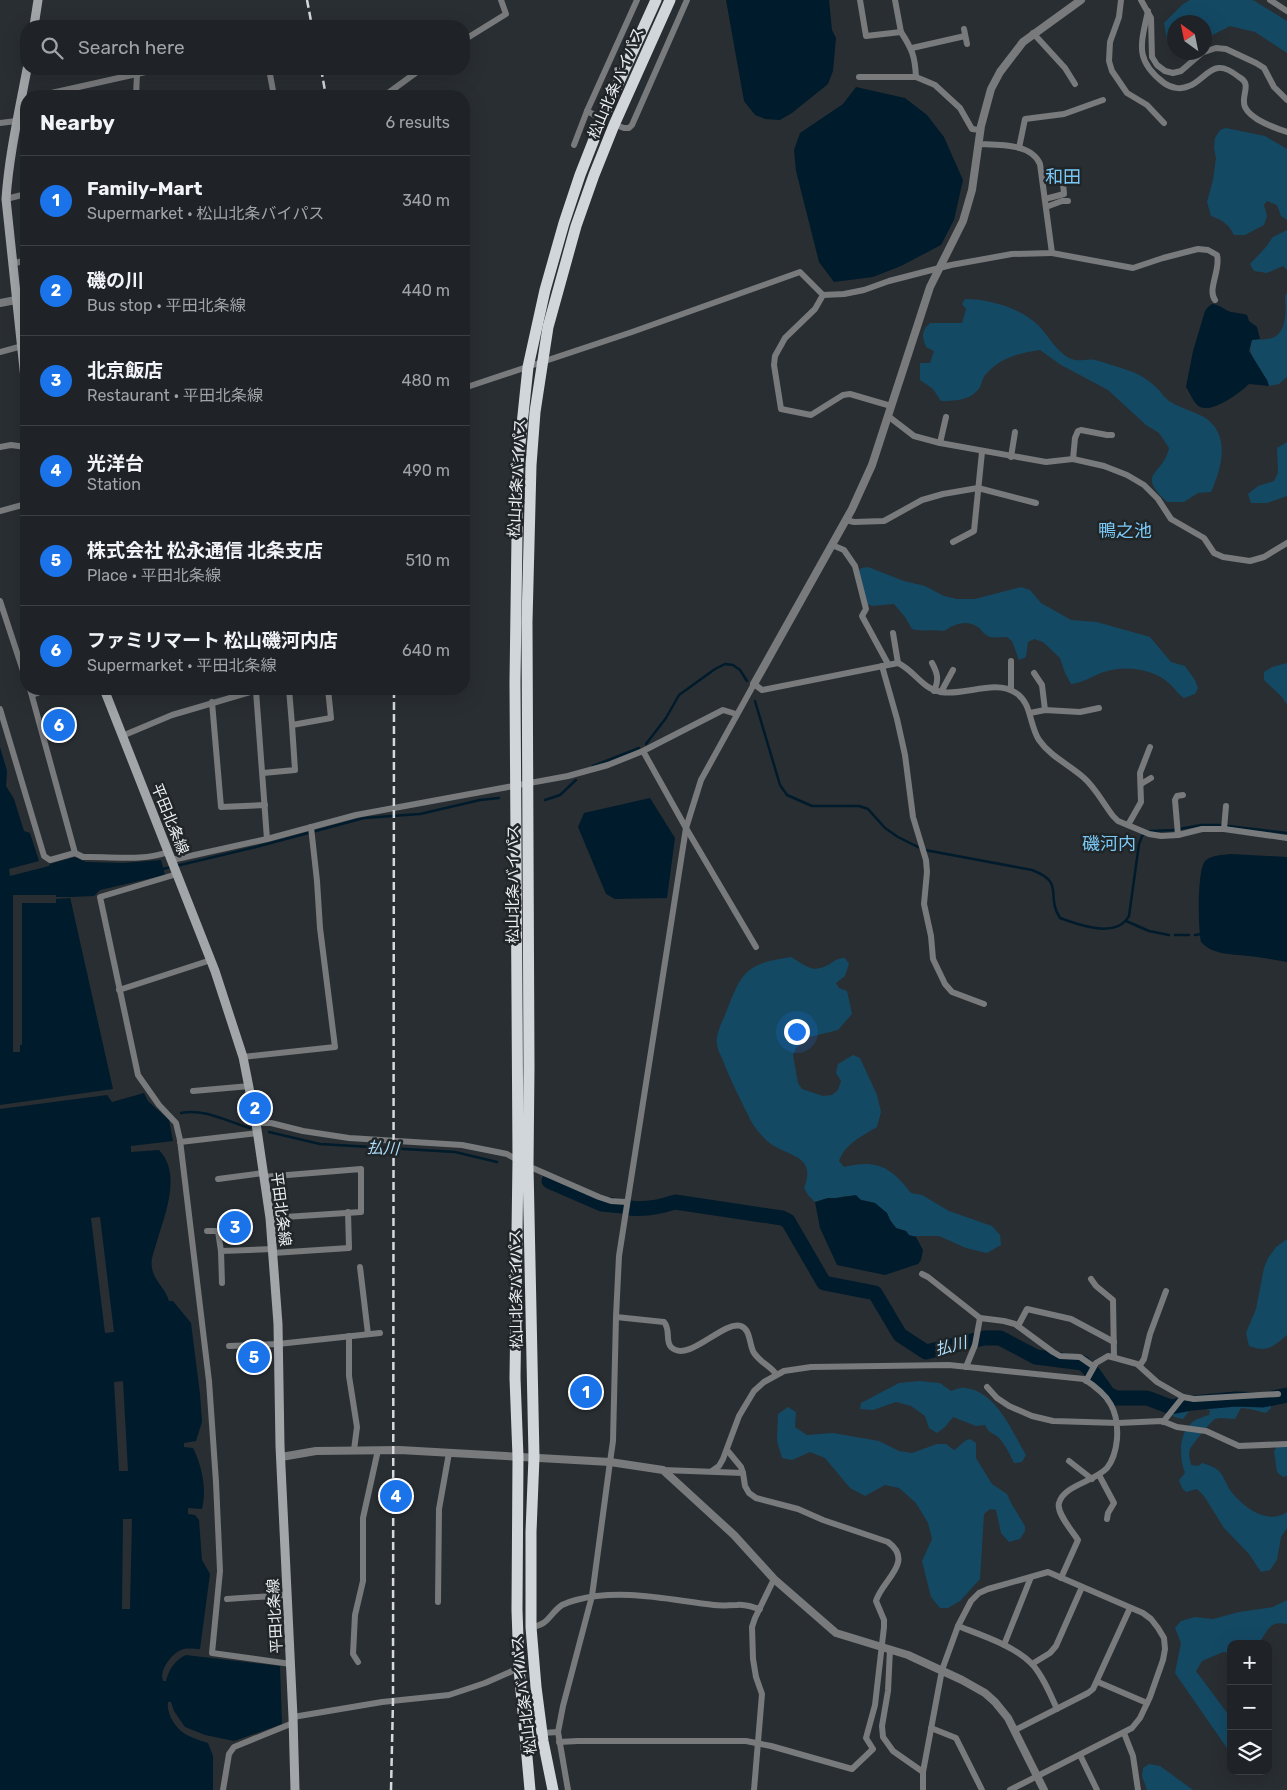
<!DOCTYPE html>
<html lang="en">
<head>
<meta charset="utf-8">
<style>
	body { margin:0; font-family:Rubik,"Noto Sans JP",sans-serif; background:#2c2f32; color:#f1f3f6 }
	.controls { position:absolute; right:15px; bottom:15px; display:grid; overflow:hidden; border-radius:10px; box-shadow:0 5px 20px #0002 }
	.controls button { width:45px; height:45px; display:grid; place-items:center; padding:0; border:0; border-bottom:1px solid #3c3f43; background:#1f2226; color:#f1f3f6; font:25px sans-serif }
	.compass { position:absolute; left:1167px; top:15px; width:45px; height:45px; border-radius:50%; background:#1f2226; box-shadow:0 5px 20px #0002; rotate:327deg }
	.you { position:absolute; left:796px; top:1031px; width:18px; height:18px; margin:-12px; border:4px solid #fff; border-radius:50%; background:#1a73e8; box-shadow:0 0 0 8px #1a73e833 }
	.badge { display:grid; place-items:center; width:32px; height:32px; border-radius:50%; background:#1a73e8; color:#fff; font-size:16px; font-weight:700 }
	.pin { position:absolute; translate:-50% -50%; border:2px solid #fff; box-shadow:0 1px 5px #0006 }
	.list { margin:0; padding:0; list-style:none }
	h2 { display:flex; justify-content:space-between; align-items:center; height:65px; margin:0; padding:0 20px; font-size:21px }
	h2 small { font-size:16px; font-weight:400; color:#a1a4a7 }
	.list li { display:grid; grid-template-columns:32px 1fr auto; gap:15px; align-items:center; box-sizing:border-box; height:90px; padding:0 20px; border-top:1px solid #3c3f43 }
	.list b { display:block; font-size:19px; white-space:nowrap }
	.list p { margin:0; font-size:16px; white-space:nowrap; color:#a1a4a7 }
	.list em { font-size:16px; font-style:normal; color:#a1a4a7 }
	.icon { flex:none; width:28px; height:28px; fill:none; stroke:currentColor; stroke-width:2; stroke-linecap:round; stroke-linejoin:round }
	.map { position:relative; flex:none; width:1287px; height:1790px; overflow:hidden }
	.search { position:absolute; background:#1f2226; box-shadow:0 5px 20px #0002; left:20px; top:20px; width:450px; height:55px; display:flex; align-items:center; gap:12px; box-sizing:border-box; padding:0 18px; border-radius:20px; color:#a1a4a7; font-size:19px }
	.panel { position:absolute; background:#1f2226; box-shadow:0 5px 20px #0002; left:20px; top:90px; width:450px; height:605px; border-radius:20px }
	.map>svg:first-child { display:block }
</style>
</head>
<body>
<div class="map">
<svg width="1287" height="1790" viewBox="0 0 1287 1790">
	<rect width="100%" height="100%" fill="#292e32"/>
	<g fill="#144964">
		<polygon points="1190,0 1253,0 1287,21 1287,53 1255,32 1230,26 1205,39 1204,22 1174,22 1174,45 1167,40 1164,23 1183,4"/>
		<path d="M1226,128l39,8 22,13v71l-6,-4 -4,-11 -10,-4 -3,4 3,11 -3,9 -19,10h-11c-5,-11 -12,-15 -23,-19l-4,-14 6,-22 3,-22 -2,-10 1,-10 5,-8z"/>
		<polygon points="1287,230 1287,270 1283,266 1267,273 1254,271 1250,264 1266,247 1273,237"/>
		<path d="M1287,293v84l-8,7 -10,2c-4,-15 -25,-30 -17,-46 6,-1 14,0 20,-2 15,-5 14,-27 13,-42z"/>
		<path d="M965,299c25,0 55,9 73,26 11,11 17,25 31,33 10,5 16,0 26,2 9,2 19,6 29,9 14,4 25,11 35,21 3,4 6,8 10,11 11,7 24,10 35,16 27,17 18,51 7,75l-13,1 -14,9h-17c-32,-30 -4,-26 2,-54l-10,-15 -13,-8 -38,-35 -47,-25 -21,-15c-20,3 -39,7 -53,23 -4,3 -5,9 -7,14 -8,13 -24,14 -39,14l-8,-12 -13,-9v-17h10l4,-12 -8,-4c-4,-10 -5,-16 4,-24h32l4,-14 -4,-5z"/>
		<polygon points="1287,442 1287,496 1267,503 1251,503 1248,494 1258,486 1274,481 1278,473 1277,448"/>
		<path d="M868,567l36,14 21,5 19,10 13,3h18l46,-12 9,3 11,13 30,17 26,2 53,15 21,25 14,4 10,14 3,8 -3,6 -11,4c-6,-4 -8,-8 -13,-13 -17,-17 -47,-20 -67,-13 -12,4 -21,11 -33,12l-6,-11 -5,-15 -17,-16 -9,-3 -6,3 -2,15 -7,3 -7,-19 -5,-4c-5,0 -12,1 -17,0 -6,-2 -8,-7 -12,-10 -12,-8 -24,-3 -34,4 -11,-2 -21,1 -32,-2l-7,-12 -11,-13 -22,2 -9,-4 -7,-28 5,-6z"/>
		<polygon points="1287,663 1287,705 1282,697 1264,680 1264,672 1272,667"/>
		<path d="M791,957c15,9 22,17 39,7 5,-4 9,-6 15,-6l4,6 -4,12 -9,7 3,5 8,3 5,23 -14,16 -28,7 -14,11 -3,7 5,28 4,6 21,7 9,-1 6,-5 3,-9 -5,-8 2,-9 15,-9 7,3 17,37 4,17 -4,15c-15,9 -32,17 -38,34l5,6c33,-8 47,0 67,26l11,2 27,16 43,15 8,9 1,10 -14,8 -21,-5 -27,-12h-27l-3,-1 -3,-4 -10,-3 -6,-8 -3,-7 -12,-10 -29,-7 -10,2h-8l-13,4 -7,-7 -4,-7c13,-32 -14,-31 -33,-44 -7,-5 -16,-16 -20,-23 -10,-21 -21,-41 -29,-63 -2,-4 -5,-10 -5,-14 -2,-8 5,-22 8,-29 17,-43 19,-51 66,-58z"/>
		<path d="M1287,1239v96c-14,12 -20,18 -38,11l-3,-13 10,-24 8,-41 4,-10 8,-11z"/>
		<path d="M919,1381l21,2 11,8c5,-2 10,-4 15,-3 31,4 46,44 60,67l-4,7 -8,1c-4,-9 -8,-17 -15,-25 -6,-6 -9,-3 -14,-13l-9,1 -23,-9 -8,10 -8,6 -8,-5 -4,-12 -14,-10 -15,-4 -23,8 -13,-1 1,-6 38,-20z"/>
		<path d="M1270,1403l1,5 -5,5 -16,-4 -9,-1 -6,11c-7,0 -14,-2 -20,0 -3,1 -24,27 -25,30 -2,5 0,11 1,16l7,1 4,-3c7,2 13,4 18,9 4,5 6,12 10,18 12,16 37,36 57,22v16l-6,9 -4,23 -7,10 -9,2 -12,-18 -25,-26 -20,-32 -7,-7 -11,3 -4,-4 -3,-8 6,-7c-6,-16 -7,-41 9,-52 4,-3 10,-4 15,-6l1,-5 -9,-2 -11,2 -7,9 -9,-2 -2,-4c17,-11 75,-10 98,-10z"/>
		<path d="M788,1407l8,5 -1,15 12,8 26,-2 46,8 20,10 13,2 25,-9h9l8,6c6,-3 9,-10 16,-11l6,4v15l16,26 15,10 4,9 14,23v5l-5,8 -11,3 -8,-9 -5,-23 -6,-1 -6,5 -4,65 -20,22 -12,7h-8l-9,-11 -9,-36 10,-22 -4,-16 -12,-20 -17,-15 -14,-3 -20,11 -15,-8 -25,-30 -15,-6 -18,8 -10,-2 -5,-17 1,-27z"/>
		<polygon points="1287,1445 1287,1476 1283,1477 1277,1472 1274,1451 1277,1447"/>
		<path d="M1287,1600v24c-19,-4 -19,8 -29,20h-27v9l-8,-1 -21,9 -6,10 35,47v36l-56,-81 6,-30 -6,-15 6,-7 14,-4 18,2 26,-7 34,-5z"/>
		<polygon points="1149,1764 1160,1766 1193,1790 1147,1790 1142,1776 1143,1768"/>
	</g>
	<g fill="#001b2b">
		<polygon points="726,0 829,0 832,30 836,38 833,71 828,84 792,113 780,120 765,119 755,115 744,101"/>
		<polygon points="856,87 905,98 927,115 944,137 963,180 954,220 941,245 901,266 873,277 834,282 819,262 796,171 794,150 800,133 843,104"/>
		<path d="M1212,304c10,1 11,6 19,8 5,1 10,1 16,3l2,6 8,6 3,12 -8,1 -3,11 18,29 2,6 -20,-2c-9,9 -36,29 -49,23 -6,-3 -10,-14 -14,-20l7,-36 12,-40 3,-4z"/>
		<polygon points="0,747 7,771 6,786 14,799 24,831 30,833 39,861 9,869 10,876 49,866 50,864 75,857 86,862 124,863 161,860 165,875 100,890 94,896 70,897 113,1089 0,1105"/>
		<polygon points="650,798 675,838 667,898 615,899 606,894 578,827 584,813"/>
		<path d="M1231,854l56,3v105c-13,-2 -26,-5 -39,-6 -17,-2 -35,-1 -47,-14 -3,-14 -4,-71 4,-81 6,-6 17,-6 26,-7z"/>
		<path d="M144,1093l4,8 21,19 4,21 -42,5v6l28,-2c23,24 6,64 -2,91 -2,8 -7,19 -5,27 2,13 14,21 17,33h4l18,22 9,71 2,28 -6,19 -12,2v4l9,1c9,18 14,41 9,61l-14,-1v6l7,1 4,5 3,40 8,14 -10,75c-5,0 -11,-1 -16,0 -12,3 -25,21 -21,32h3c3,-12 9,-21 20,-26l94,11 2,58 -48,17 -29,-6 -20,-8 -11,-16 -3,-9h-3c-2,12 9,29 21,34 6,3 13,5 19,7l5,13v34h-213v-681l107,-14 5,7z"/>
		<polygon points="856,1195 861,1200 875,1203 887,1213 890,1220 896,1228 906,1231 909,1235 916,1237 923,1250 921,1260 918,1264 885,1275 837,1265 820,1228 815,1202 828,1198 836,1198"/>
	</g>
	<g fill="#292e32">
		<polygon points="13,895 56,895 56,897 70,897 70,898 56,899 56,903 22,903 22,1045 20,1045 20,1052 13,1052"/>
		<polygon points="100,1217 114,1332 105,1333 91,1218"/>
		<polygon points="123,1381 128,1471 119,1471 114,1382"/>
		<polygon points="123,1519 132,1519 130,1609 122,1609"/>
	</g>
	<g fill="none" stroke-linecap="round" stroke-linejoin="round">
		<g stroke="#001b2b" stroke-width="2.5">
			<polyline points="755,701 780,785 787,795 812,806 859,806 868,809 885,828 898,837 920,848"/>
			<polyline points="646,744 666,718 679,695 715,669 725,664 733,665 740,670 747,681"/>
			<polyline points="593,766 639,748"/>
			<polyline points="545,800 560,795 576,780"/>
			<path d="M925,850l107,20c34,13 13,25 28,48 19,7 56,21 69,-2l10,-72 3,-8 8,-5 23,-1 29,-5h18l67,8"/>
			<polyline points="176,866 256,847 364,818 420,814 480,800 499,798"/>
			<polyline points="163,869 171,867"/>
			<polyline points="1126,921 1149,931 1169,935"/>
			<polyline points="1175,935 1189,935"/>
			<polyline points="1195,935 1202,934"/>
			<path d="M181,1113c24,-5 47,9 69,15"/>
			<polyline points="269,1132 320,1144 455,1152 497,1162"/>
		</g>
		<g stroke="#001b2b" stroke-width="15">
			<polyline points="549,1181 602,1204 622,1206"/>
			<path d="M630,1208c15,2 30,-1 45,-6l107,16 6,3 36,62 51,10 25,42 26,17 58,-14h16l36,19 47,6 11,11 14,20 8,4h31l24,9 21,-4 44,-4 27,1 24,-5"/>
		</g>
		<g stroke="#787a7c" stroke-width="6">
			<path d="M860,0l6,36 35,-4c11,17 14,24 15,45"/>
			<polyline points="895,0 901,32"/>
			<polyline points="1121,0 1119,17 1110,42 1109,61 1112,71 1127,93 1147,105 1164,123"/>
			<polyline points="1141,0 1151,18 1152,57 1157,65 1165,71 1173,73 1181,71 1203,52"/>
			<polyline points="1270,0 1287,11"/>
			<path d="M1148,11c-7,33 -14,49 16,72 7,5 17,7 25,3 10,-3 19,-17 29,-18 7,-1 16,5 21,9 14,7 1,19 6,30 6,13 30,21 42,25"/>
			<polyline points="964,29 967,44"/>
			<polyline points="1033,33 1065,68 1075,84"/>
			<polyline points="464,40 506,14 501,0"/>
			<polyline points="912,48 965,36"/>
			<polyline points="1204,52 1216,48 1226,49 1256,63 1264,68 1274,87 1287,100"/>
			<polyline points="269,69 274,96"/>
			<polyline points="859,77 916,77 928,82 935,85 960,108 972,129 980,130"/>
			<polyline points="38,96 159,69"/>
			<polyline points="136,96 137,74"/>
			<polyline points="384,96 421,69"/>
			<polyline points="587,111 604,120"/>
			<polyline points="0,123 16,121"/>
			<polyline points="613,124 624,128 629,128 632,125 687,0"/>
			<polyline points="574,145 587,111 637,0"/>
			<polyline points="1019,148 1025,119 1064,114 1103,100"/>
			<polyline points="6,199 26,194"/>
			<polyline points="1045,199 1064,194 1062,173"/>
			<polyline points="1046,207 1062,201 1068,201"/>
			<path d="M1052,253l81,15 30,-10 35,-9 10,1 9,5c4,15 -10,34 -2,45"/>
			<polyline points="12,264 26,260"/>
			<polyline points="823,295 815,309 785,338 775,356 774,365 781,409 811,415 843,395 850,394 891,406"/>
			<polyline points="0,352 26,345"/>
			<path d="M464,388l168,-56 168,-60 23,23 21,-1 20,-4 25,-9 62,-16 61,-11 40,-1 -12,-89c-9,-21 -42,-19 -62,-20"/>
			<polyline points="888,416 914,436 940,443 1046,462 1073,459 1104,466 1127,475 1144,485 1158,499 1171,519 1204,538 1214,553 1223,557 1250,561 1264,557 1287,543"/>
			<polyline points="940,443 946,417"/>
			<polyline points="0,447 11,445 26,447"/>
			<polyline points="1011,457 1015,432"/>
			<polyline points="1073,459 1075,438 1078,431 1081,430 1107,435 1112,435"/>
			<polyline points="0,511 26,504"/>
			<polyline points="846,520 854,522 884,521 922,500 943,494 978,488 1036,503"/>
			<polyline points="953,542 974,531 982,452"/>
			<polyline points="832,545 844,550 855,566 866,609 862,616 888,664"/>
			<polyline points="0,601 26,680"/>
			<polyline points="893,633 898,663"/>
			<path d="M932,663c6,11 7,17 2,28"/>
			<polyline points="882,666 897,719 905,755 913,817 926,860 927,872 924,904 931,936 933,959 945,984 952,992 984,1004"/>
			<polyline points="1034,673 1042,685 1045,710"/>
			<path d="M30,689l45,164 8,4c28,-1 59,5 85,-5"/>
			<polyline points="289,689 292,725 331,718 328,689"/>
			<polyline points="1011,690 1011,661"/>
			<polyline points="256,691 267,839"/>
			<polyline points="941,692 953,670"/>
			<polyline points="32,695 48,689"/>
			<polyline points="212,702 221,807 265,805"/>
			<polyline points="0,709 44,856 50,860 75,853"/>
			<polyline points="1030,713 1045,710 1080,712 1099,708"/>
			<polyline points="122,736 172,715 261,689"/>
			<polyline points="643,751 686,828 756,947"/>
			<polyline points="263,773 295,770 292,725"/>
			<polyline points="1141,784 1151,778"/>
			<polyline points="1128,825 1141,802 1140,773 1150,747"/>
			<polyline points="1224,829 1226,806"/>
			<polyline points="1178,835 1175,800 1177,796 1183,795"/>
			<polyline points="172,860 267,839 356,815 568,776 608,765 643,751 723,710 736,714"/>
			<polyline points="177,874 100,897 138,1075 159,1105 176,1123 180,1140 209,1381 216,1482 220,1571 212,1653 291,1664"/>
			<polyline points="119,990 211,960"/>
			<polyline points="243,1057 335,1047 320,928 317,881 311,827"/>
			<polyline points="193,1091 250,1086"/>
			<polyline points="256,1123 271,1123 303,1131 349,1138 462,1145 507,1154 528,1166 599,1197 611,1201 627,1202"/>
			<polyline points="180,1142 258,1133"/>
			<polyline points="263,1177 361,1169 361,1212 270,1218"/>
			<polyline points="218,1179 263,1173"/>
			<polyline points="207,1231 218,1231 221,1251"/>
			<polyline points="273,1253 349,1248 348,1212"/>
			<polyline points="360,1267 368,1334"/>
			<polyline points="922,1274 928,1277 980,1318 1004,1321 1015,1324 1053,1352 1060,1356 1080,1357 1093,1366"/>
			<polyline points="1091,1279 1096,1286 1113,1300 1114,1357"/>
			<polyline points="222,1283 221,1251 273,1249"/>
			<path d="M616,1317l48,5c7,8 1,19 7,25 17,17 52,-27 70,-21 10,4 8,19 13,27 6,9 16,13 22,21"/>
			<polyline points="1018,1326 1027,1309 1071,1319 1114,1342"/>
			<polyline points="349,1336 349,1376 357,1427 354,1450"/>
			<polyline points="229,1346 278,1344 380,1333"/>
			<polyline points="1140,1365 1144,1359 1150,1334 1166,1291"/>
			<polyline points="966,1367 975,1345 980,1318"/>
			<polyline points="1086,1381 1096,1363 1108,1356 1137,1364 1157,1382 1183,1397 1194,1399 1278,1394"/>
			<polyline points="987,1387 997,1398 1009,1406 1032,1416 1053,1421 1118,1423 1162,1421 1177,1427 1206,1431 1239,1446 1287,1444"/>
			<polyline points="1163,1422 1183,1397"/>
			<polyline points="727,1450 741,1467 743,1473"/>
			<polyline points="1069,1461 1092,1479"/>
			<path d="M712,1471l7,-5 4,-7 16,-43 15,-25 10,-9 20,-11 27,-4 138,-2 135,14c25,16 35,31 33,60 -1,11 -3,20 -10,29 -13,14 -43,17 -48,35 -3,10 14,29 19,37l-17,38"/>
			<polyline points="1099,1475 1114,1503 1108,1513 1107,1519"/>
			<polyline points="227,1599 288,1595"/>
			<polyline points="438,1602 439,1509 449,1453"/>
			<path d="M958,1626c23,9 57,20 74,38 11,12 18,30 25,45"/>
			<path d="M531,1627c18,-2 18,-13 31,-22 4,-2 10,-4 14,-5 46,-12 93,0 138,5 8,1 15,0 23,0 8,-1 15,2 23,4"/>
			<polyline points="1004,1645 1031,1577"/>
			<polyline points="890,1649 888,1691 882,1726 883,1737 893,1751 923,1772 923,1790"/>
			<polyline points="358,1662 353,1654 355,1615 363,1581 363,1518 378,1450"/>
			<polyline points="1032,1664 1050,1653 1056,1646 1082,1587"/>
			<polyline points="1098,1682 1147,1703"/>
			<polyline points="293,1717 382,1702 449,1695 485,1683 519,1668"/>
			<polyline points="931,1728 956,1738 982,1790"/>
			<polyline points="1015,1730 1088,1693 1093,1689 1130,1608"/>
			<polyline points="542,1733 558,1732"/>
			<polyline points="1124,1733 1133,1756 1138,1790"/>
			<path d="M559,1742l19,-1h168l25,5 81,23 21,-20 -7,-11 9,-33 9,-78v-7l-8,-19c6,-21 39,-39 12,-59l-65,-22 -25,-11 -42,-11 -7,-5 -4,-7 -2,-13 -80,-3"/>
			<polyline points="1080,1755 1097,1790"/>
			<polyline points="923,1772 942,1670 958,1626 971,1601 979,1593 988,1589 1048,1572 1143,1613 1151,1619 1158,1628 1164,1638 1165,1649 1163,1660 1150,1697 1140,1718 1132,1728 1010,1790"/>
			<polyline points="223,1790 229,1754 234,1747 293,1723"/>
			<path d="M568,1790l-10,-58 5,-26 29,-110 18,-134 3,-21 3,-124 3,-61 67,-428 15,-48 53,-96 8,6 136,-27c17,8 24,26 43,29 24,4 54,-13 75,1 16,10 13,32 23,47 11,16 29,24 44,37 12,10 20,26 30,39l5,5 31,13 12,2 17,-1 24,-6h22l63,9"/>
			<polyline points="754,1790 762,1694 756,1677 753,1659 752,1627 755,1618 774,1579"/>
		</g>
		<g stroke="#787a7c" stroke-width="8">
			<polyline points="0,303 16,300"/>
			<polyline points="754,684 852,509 872,465 930,287 963,221 972,190 981,126 991,89 1000,72 1023,42 1081,0"/>
			<polyline points="281,1457 316,1451 400,1450 610,1462 663,1470 734,1535 774,1579 836,1633 908,1655 962,1680 985,1693 995,1702 1008,1718 1044,1790"/>
		</g>
		<g stroke="#a2a6a9" stroke-width="9">
			<polyline points="34,26 38,0"/>
			<path d="M26,388l-20,-189c3,-44 13,-87 21,-130"/>
			<polyline points="104,689 215,971 243,1057 256,1123 270,1218 278,1324 280,1446 293,1717 295,1790"/>
		</g>
		<g stroke="#d0d6da" stroke-width="11">
			<polyline points="530,1790 519,1668 517,1610 518,1457 515,1378 518,1160 515,682 518,463 528,367 545,290 564,223 580,175 602,119 656,0"/>
			<polyline points="553,1790 543,1741 536,1687 531,1627 531,1532 534,1457 528,1166 529,1067 527,622 531,465 535,412 548,327 576,226 594,175 614,125 670,0"/>
		</g>
		<g stroke="#d6d9db" stroke-width="2.5" stroke-dasharray="8 4" stroke-linecap="butt">
			<polyline points="307,0 312,26"/>
			<polyline points="321,69 326,96"/>
			<polyline points="391,1790 393,1701 394,689"/>
		</g>
	</g>
	<g text-anchor="middle" dominant-baseline="central" stroke-width="5" stroke-linejoin="round" paint-order="stroke">
		<g font-size="15" fill="#eceff1" stroke="#202528">
			<text transform="translate(616 83) rotate(-67)">松山北条バイパス</text>
			<text transform="translate(517 478) rotate(-87)">松山北条バイパス</text>
			<text transform="translate(170 819) rotate(68)">平田北条線</text>
			<text transform="translate(513 884) rotate(-90)">松山北条バイパス</text>
			<text transform="translate(281 1209) rotate(83)">平田北条線</text>
			<text transform="translate(516 1289) rotate(-91)">松山北条バイパス</text>
			<text transform="translate(275 1616) rotate(-93)">平田北条線</text>
			<text transform="translate(524 1695) rotate(-97)">松山北条バイパス</text>
		</g>
		<g font-size="16" font-style="italic" fill="#addffd" stroke="#202528">
			<text transform="translate(383 1148) rotate(3)">払川</text>
			<text transform="translate(951 1346) rotate(-14)">払川</text>
		</g>
		<g font-size="18" fill="#7ac8f5" stroke="#202528">
			<text x="1063" y="177">和田</text>
			<text x="1125" y="531">鴨之池</text>
			<text x="1109" y="844">磯河内</text>
		</g>
	</g>
</svg>
<div class="controls">
<button>+</button>
<button>−</button>
<button><svg class="icon" aria-label="layers" viewBox="0 0 24 24"><path d="M12 4l9 5-9 5-9-5zM3 14l9 5 9-5"/></svg></button>
</div>
<svg class="compass" viewBox="-18 -18 36 36"><path d="M0-13l5 13h-10z" fill="#e53935"/><path d="M0 13l5-13h-10z" fill="#a1a4a7"/></svg>
<div class="you"></div>
<div class="pin badge" style="left:586px;top:1392px">1</div>
<div class="pin badge" style="left:255px;top:1108px">2</div>
<div class="pin badge" style="left:235px;top:1227px">3</div>
<div class="pin badge" style="left:396px;top:1496px">4</div>
<div class="pin badge" style="left:254px;top:1357px">5</div>
<div class="pin badge" style="left:59px;top:725px">6</div>
<div class="search"><svg class="icon" aria-label="search" viewBox="0 0 24 24"><circle cx="10" cy="10" r="6"/><path d="M15 15l6 6"/></svg>Search here</div>
<section class="panel">
<h2>Nearby<small>6 results</small></h2>
<ul class="list">
<li><span class="badge">1</span><div><b>Family-Mart</b><p>Supermarket · 松山北条バイパス</p></div><em>340 m</em></li>
<li><span class="badge">2</span><div><b>磯の川</b><p>Bus stop · 平田北条線</p></div><em>440 m</em></li>
<li><span class="badge">3</span><div><b>北京飯店</b><p>Restaurant · 平田北条線</p></div><em>480 m</em></li>
<li><span class="badge">4</span><div><b>光洋台</b><p>Station</p></div><em>490 m</em></li>
<li><span class="badge">5</span><div><b>株式会社 松永通信 北条支店</b><p>Place · 平田北条線</p></div><em>510 m</em></li>
<li><span class="badge">6</span><div><b>ファミリマート 松山磯河内店</b><p>Supermarket · 平田北条線</p></div><em>640 m</em></li>
</ul>
</section>
</div>
</body>
</html>
